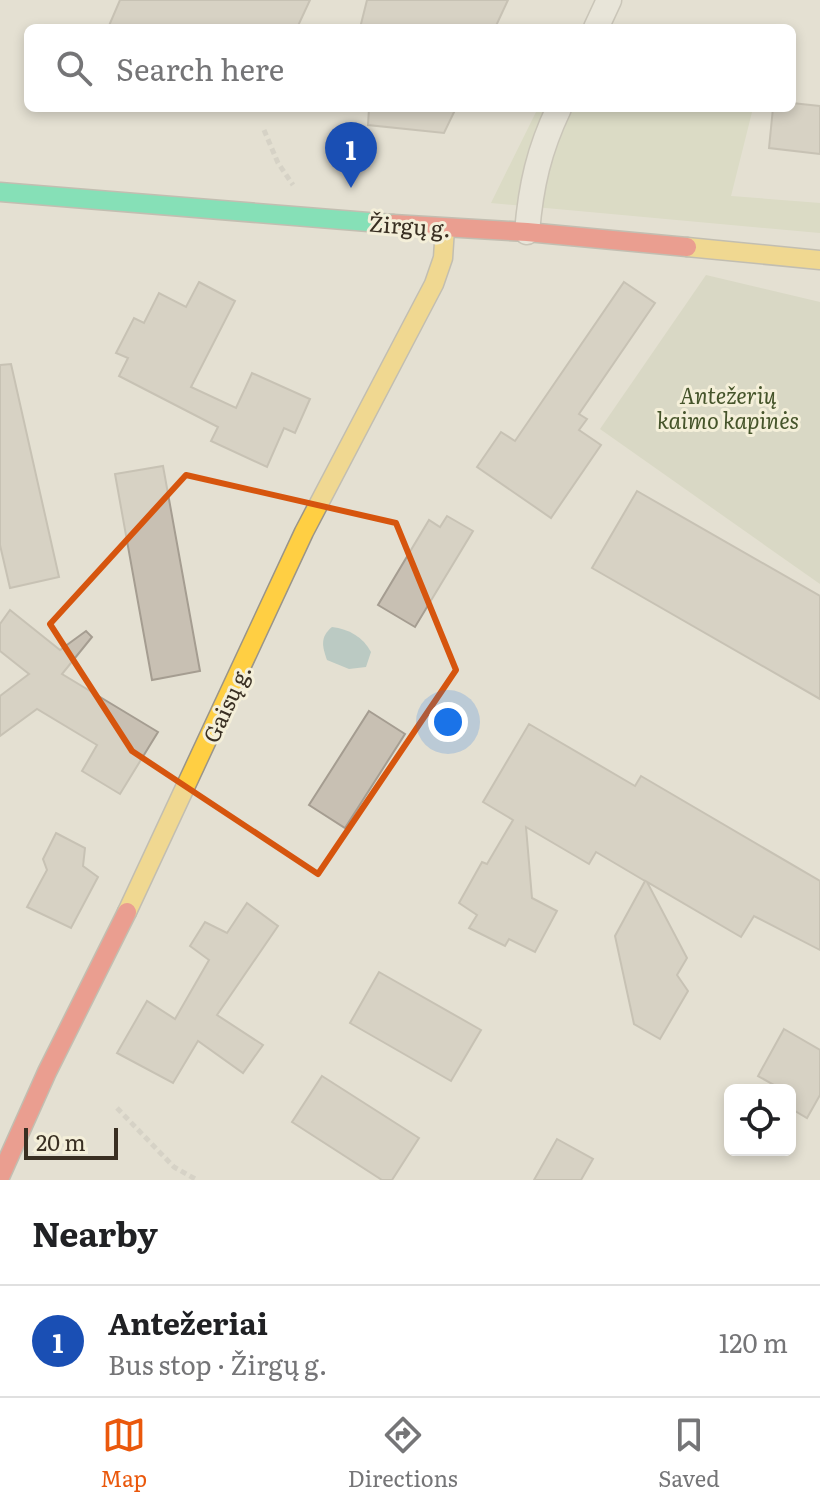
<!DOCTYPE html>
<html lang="en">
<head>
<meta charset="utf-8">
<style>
	body { margin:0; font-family:Literata,serif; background:#f2f2f2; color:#202124 }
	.controls { position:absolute; right:24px; bottom:24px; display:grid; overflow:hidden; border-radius:12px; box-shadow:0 4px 12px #0003 }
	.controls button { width:72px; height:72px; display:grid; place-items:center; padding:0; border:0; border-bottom:2px solid #e0e0e0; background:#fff; color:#202124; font:40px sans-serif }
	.scale { position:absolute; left:24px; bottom:20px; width:94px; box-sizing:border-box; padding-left:8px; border:4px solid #392f22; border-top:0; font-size:22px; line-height:28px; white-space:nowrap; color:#392f22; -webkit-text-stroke:6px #f4efd9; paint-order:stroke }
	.you { position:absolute; left:448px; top:722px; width:28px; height:28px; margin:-20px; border:6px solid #fff; border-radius:50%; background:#1a73e8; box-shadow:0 0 0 12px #1a73e833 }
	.badge { display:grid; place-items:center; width:52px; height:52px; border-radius:50%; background:#ea580c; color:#fff; font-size:26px; font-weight:700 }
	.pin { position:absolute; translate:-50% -66px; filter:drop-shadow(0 2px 4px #0008) }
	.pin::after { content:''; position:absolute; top:42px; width:28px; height:24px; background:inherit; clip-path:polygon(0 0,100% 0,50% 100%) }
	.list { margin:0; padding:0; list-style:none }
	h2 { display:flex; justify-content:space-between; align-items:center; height:104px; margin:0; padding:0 32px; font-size:34px }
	h2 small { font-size:26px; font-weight:400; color:#757577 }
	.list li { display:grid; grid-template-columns:52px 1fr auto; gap:24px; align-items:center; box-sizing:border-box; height:112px; padding:0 32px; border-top:2px solid #e0e0e0 }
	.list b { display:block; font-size:30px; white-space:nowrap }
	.list p { margin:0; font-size:26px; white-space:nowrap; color:#757577 }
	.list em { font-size:26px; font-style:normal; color:#757577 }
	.icon { flex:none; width:44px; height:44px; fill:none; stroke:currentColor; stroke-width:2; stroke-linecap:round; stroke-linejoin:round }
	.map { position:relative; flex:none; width:820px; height:1180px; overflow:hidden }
	.search { position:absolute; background:#fff; box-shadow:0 4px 12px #0003; left:24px; right:24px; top:24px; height:88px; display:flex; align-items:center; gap:20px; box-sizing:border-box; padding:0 28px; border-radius:12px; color:#757577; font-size:30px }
	.sheet { height:216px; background:#fff }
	nav { display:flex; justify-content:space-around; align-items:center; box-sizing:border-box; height:112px; border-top:2px solid #e0e0e0; background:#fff; font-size:22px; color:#757577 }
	nav a { display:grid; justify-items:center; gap:4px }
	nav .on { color:#ea580c }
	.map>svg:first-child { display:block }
</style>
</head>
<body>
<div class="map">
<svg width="820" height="1180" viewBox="0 0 820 1180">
	<rect width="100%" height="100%" fill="#e4e0d2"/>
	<polygon fill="#d0d4b5" points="538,108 753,108 731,196 820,203 820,233 491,203"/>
	<polygon fill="#ccceb5" points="706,275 820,302 820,584 600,429"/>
	<path fill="#bbcac3" d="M332,627c17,2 31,10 39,25l-5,15 -17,2 -22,-9c-5,-14 -7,-23 5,-33z"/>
	<g fill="#c8c0b3" stroke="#a59d91" stroke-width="2">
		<polygon points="120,0 310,0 297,28 108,28"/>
		<polygon points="367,0 508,0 495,28 360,28"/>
		<polygon points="792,103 820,106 820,154 769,148 773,108 792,108"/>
		<polygon points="369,108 456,108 444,133 368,125"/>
		<polygon points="199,282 235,301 191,387 236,408 252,373 310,399 295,433 284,428 267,467 211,441 218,427 119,376 128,358 116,353 134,318 144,323 159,293 186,307"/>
		<polygon points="624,282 655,303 579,414 587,419 579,430 601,445 551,518 477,467 501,432 515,441"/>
		<polygon points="11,364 59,577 10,588 0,545 0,365"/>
		<polygon points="163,466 200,671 152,680 115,474"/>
		<polygon points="637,491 820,596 820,699 592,568"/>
		<polygon points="447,516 473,531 415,627 378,605 429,520 440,527"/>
		<polygon points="10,610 60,650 86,631 92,637 62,674 158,732 120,794 82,771 97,745 37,709 0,736 0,696 29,674 0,651 0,624"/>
		<polygon points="369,711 405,734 345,828 309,805"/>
		<polygon points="529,724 635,786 641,776 820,881 820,950 754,916 741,937 647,882 687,958 677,975 688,991 660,1039 634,1024 615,936 645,881 596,852 589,864 526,827 532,898 557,911 535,952 509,939 505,946 469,928 477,915 459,903 482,862 487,864 513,820 483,802"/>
		<polygon points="56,833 85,848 83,866 98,877 71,928 27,907 47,870 43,859"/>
		<polygon points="247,903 278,926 217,1015 263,1045 243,1073 198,1041 173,1083 117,1053 147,1001 175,1019 209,960 190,946 205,922 227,933"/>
		<polygon points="379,972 481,1030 451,1081 350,1023"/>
		<polygon points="784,1029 820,1050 820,1095 807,1118 790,1108 790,1090 783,1090 758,1076"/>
		<polygon points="322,1076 419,1138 392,1180 382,1180 292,1122"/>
		<polygon points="557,1139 593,1159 581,1180 534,1180"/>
	</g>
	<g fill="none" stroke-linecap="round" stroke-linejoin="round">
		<g stroke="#aaa59a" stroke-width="27">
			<g id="street">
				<polyline points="596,28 609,0"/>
				<path d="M527,232c4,-47 12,-82 32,-124"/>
			</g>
		</g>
		<g stroke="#9a958a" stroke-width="21">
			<polyline id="fast" points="0,192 393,224"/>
		</g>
		<g stroke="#9a958a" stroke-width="21">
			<g id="slow">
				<polyline points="687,247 820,260"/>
				<polyline points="127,912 304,532 434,284 443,258 445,228"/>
			</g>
		</g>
		<g stroke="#9a958a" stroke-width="21">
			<g id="jam">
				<polyline points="393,224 527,232 687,247"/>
				<polyline points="0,1177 47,1072 127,912"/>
			</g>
		</g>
		<g stroke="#c5c2b9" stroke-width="5" stroke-dasharray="6 4" stroke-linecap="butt">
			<polyline points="264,130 278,163 293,185"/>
			<polyline points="117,1108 174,1167 197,1180"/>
		</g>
		<use href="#street" stroke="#edebe2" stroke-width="24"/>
		<use href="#fast" stroke="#16e098" stroke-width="18"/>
		<use href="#slow" stroke="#ffcf43" stroke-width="18"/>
		<use href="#jam" stroke="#f24e42" stroke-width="18"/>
	</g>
	<path d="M0 0H820V1180H0ZM186,475l210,48 60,147 -138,204 -186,-123 -82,-127z" fill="#e4e0d2" fill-opacity=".55" fill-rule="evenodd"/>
	<path fill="none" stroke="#d6550e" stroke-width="6" stroke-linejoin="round" d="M186,475l210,48 60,147 -138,204 -186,-123 -82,-127z"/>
	<g text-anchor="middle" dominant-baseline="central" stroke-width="6" stroke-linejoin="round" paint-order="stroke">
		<g font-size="22" fill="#392f22" stroke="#f4efd9">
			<text transform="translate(410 225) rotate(4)">Žirgų g.</text>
			<text transform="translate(226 703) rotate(-65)">Gaisų g.</text>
		</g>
		<g font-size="22" font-style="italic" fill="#45542a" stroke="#f4efd9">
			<text x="728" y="394">Antežerių<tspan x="728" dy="25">kaimo kapinės</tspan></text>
		</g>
	</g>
</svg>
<div class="controls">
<button><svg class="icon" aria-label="locate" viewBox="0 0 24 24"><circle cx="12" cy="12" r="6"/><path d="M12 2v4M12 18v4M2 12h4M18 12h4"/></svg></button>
</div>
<div class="scale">20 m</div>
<div class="you"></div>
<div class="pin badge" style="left:351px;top:188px;background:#1a4fb4">1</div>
<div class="search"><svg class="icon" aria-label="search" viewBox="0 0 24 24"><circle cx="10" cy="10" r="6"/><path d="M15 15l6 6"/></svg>Search here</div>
</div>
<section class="sheet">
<h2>Nearby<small></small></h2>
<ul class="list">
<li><span class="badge" style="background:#1a4fb4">1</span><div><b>Antežeriai</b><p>Bus stop · Žirgų g.</p></div><em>120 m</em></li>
</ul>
</section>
<nav>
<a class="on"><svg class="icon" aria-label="map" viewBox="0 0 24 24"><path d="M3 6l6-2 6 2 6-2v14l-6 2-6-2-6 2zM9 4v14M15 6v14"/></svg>Map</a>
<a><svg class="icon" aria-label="directions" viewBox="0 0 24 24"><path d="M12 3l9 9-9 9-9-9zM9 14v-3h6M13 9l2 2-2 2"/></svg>Directions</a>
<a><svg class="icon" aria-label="saved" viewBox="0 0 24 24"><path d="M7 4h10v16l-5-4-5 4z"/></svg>Saved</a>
</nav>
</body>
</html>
